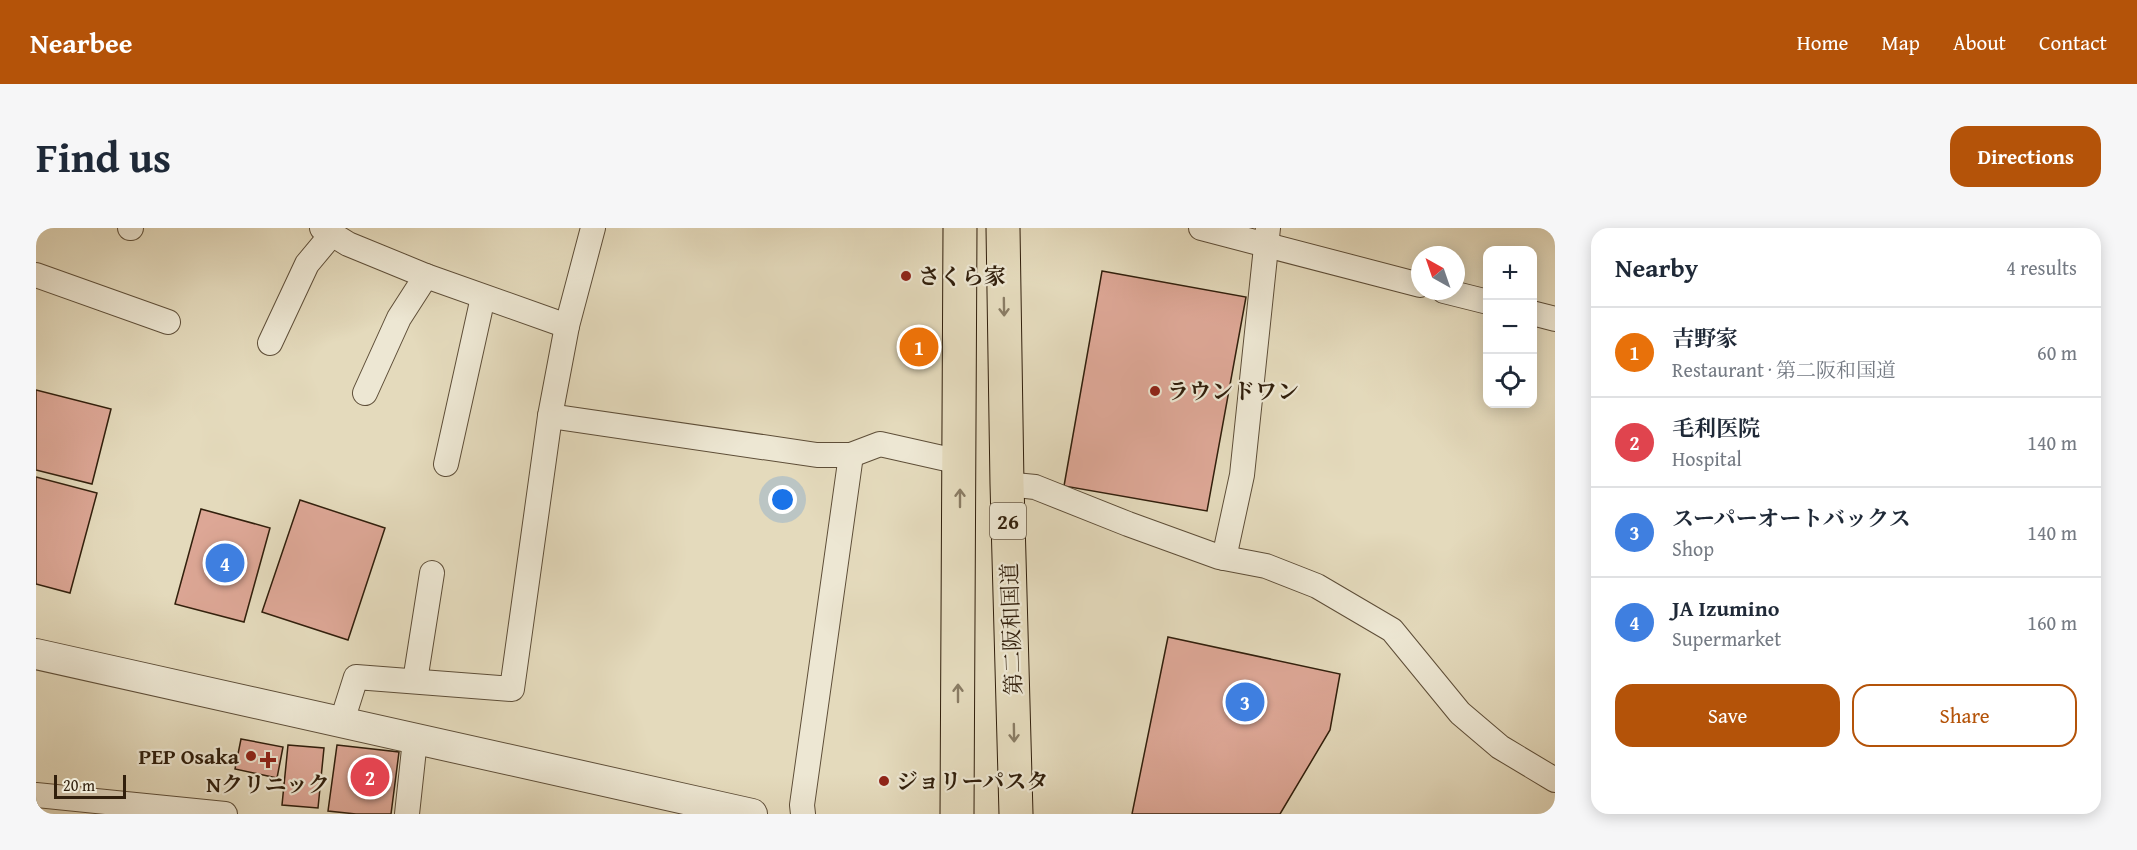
<!DOCTYPE html>
<html lang="en">
<head>
<meta charset="utf-8">
<style>
	body { margin:0; font-family:"Gentium Book Plus","Noto Serif JP",serif; background:#f6f6f7; color:#1f2937 }
	.controls { position:absolute; right:18px; top:18px; display:grid; overflow:hidden; border-radius:12px; box-shadow:0 3px 15px #0003 }
	.controls button { width:54px; height:54px; display:grid; place-items:center; padding:0; border:0; border-bottom:2px solid #e0e1e3; background:#fff; color:#1f2937; font:30px sans-serif }
	.compass { position:absolute; left:1375px; top:18px; width:54px; height:54px; border-radius:50%; background:#fff; box-shadow:0 3px 15px #0003; rotate:320deg }
	.scale { position:absolute; left:18px; bottom:15px; width:72px; box-sizing:border-box; padding-left:6px; border:3px solid #311f0c; border-top:0; font-size:16px; line-height:21px; white-space:nowrap; color:#311f0c; -webkit-text-stroke:4px #ede7d3; paint-order:stroke }
	.you { position:absolute; left:747px; top:272px; width:21px; height:21px; margin:-15px; border:4px solid #fff; border-radius:50%; background:#1a73e8; box-shadow:0 0 0 9px #1a73e833 }
	.badge { display:grid; place-items:center; width:39px; height:39px; border-radius:50%; background:#b45309; color:#fff; font-size:20px; font-weight:700 }
	.pin { position:absolute; translate:-50% -50%; border:3px solid #fff; box-shadow:0 2px 6px #0006 }
	.list { margin:0; padding:0; list-style:none }
	h2 { display:flex; justify-content:space-between; align-items:center; height:78px; margin:0; padding:0 24px; font-size:26px }
	h2 small { font-size:20px; font-weight:400; color:#747a83 }
	.list li { display:grid; grid-template-columns:39px 1fr auto; gap:18px; align-items:center; box-sizing:border-box; height:90px; padding:0 24px; border-top:2px solid #e0e1e3 }
	.list b { display:block; font-size:22px; white-space:nowrap }
	.list p { margin:0; font-size:20px; white-space:nowrap; color:#747a83 }
	.list em { font-size:20px; font-style:normal; color:#747a83 }
	.actions { display:flex; gap:12px; padding:18px 24px }
	.actions a { flex:1; padding:14px 0; border:2px solid #b45309; border-radius:18px; text-align:center; font-size:21px; color:#b45309 }
	.actions .main { background:#b45309; color:#fff }
	.icon { flex:none; width:33px; height:33px; fill:none; stroke:currentColor; stroke-width:2; stroke-linecap:round; stroke-linejoin:round }
	.map { position:relative; flex:none; width:1519px; height:586px; overflow:hidden; border-radius:18px }
	header { display:flex; align-items:center; gap:36px; box-sizing:border-box; height:84px; padding:0 30px; background:#b45309; color:#fff }
	header strong { font-size:28px }
	nav { display:flex; gap:33px; margin-inline-start:auto; font-size:21px }
	.intro { display:flex; align-items:center; justify-content:space-between; box-sizing:border-box; height:144px; padding:0 36px }
	h1 { margin:0; font-size:42px }
	.button { padding:15px 27px; border-radius:18px; background:#b45309; color:#fff; font-size:21px; font-weight:700 }
	main { display:flex; gap:36px; padding:0 36px }
	aside { flex:1; background:#fff; border-radius:18px; box-shadow:0 3px 15px #0003 }
	.map>svg:first-child { display:block }
</style>
</head>
<body>
<header>
<strong>Nearbee</strong>
<nav><a>Home</a><a>Map</a><a>About</a><a>Contact</a></nav>
</header>
<div class="intro"><h1>Find us</h1><a class="button">Directions</a></div>
<main>
<div class="map">
<svg width="1519" height="586" viewBox="0 0 1519 586">
	<rect width="100%" height="100%" fill="#e4dabc"/>
	<filter id="stains"><feTurbulence type="fractalNoise" baseFrequency=".00333" numOctaves="4"/><feColorMatrix values="0 0 0 0 .2 0 0 0 0 .09 0 0 0 0 .02 0 0 0 .5 -.17"/></filter>
	<radialGradient id="worn" r=".72"><stop offset=".6" stop-color="#630" stop-opacity="0"/><stop offset="1" stop-color="#630" stop-opacity=".3"/></radialGradient>
	<g fill="#dda796" stroke="#311f0c" stroke-width="1.5">
		<polygon points="1066,43 1210,69 1171,283 1028,258"/>
		<polygon points="0,162 75,181 56,256 0,242"/>
		<polygon points="0,249 61,265 34,365 0,356"/>
		<polygon points="264,272 349,300 312,412 226,384"/>
		<polygon points="165,281 234,300 208,394 139,376"/>
		<polygon points="1132,409 1304,446 1294,502 1244,586 1096,586"/>
		<polygon points="205,511 247,519 241,550 199,541"/>
		<polygon points="252,517 288,520 282,580 246,577"/>
		<polygon points="301,517 363,524 355,586 320,586 292,583"/>
	</g>
	<g fill="none" stroke-linecap="round" stroke-linejoin="round">
		<g stroke="#5e4e38" stroke-width="26">
			<g id="minor">
				<polyline points="94,0 95,0"/>
				<polyline points="286,0 312,16 390,48 531,98"/>
				<polyline points="1165,0 1384,57"/>
				<polyline points="0,47 132,94"/>
				<polyline points="1408,63 1452,74"/>
				<polyline points="1496,85 1519,91"/>
				<polyline points="234,115 271,36 296,6"/>
				<polyline points="329,165 363,90 390,48"/>
				<polyline points="514,188 781,227 815,227 844,216 924,234"/>
				<polyline points="410,236 447,69"/>
				<polyline points="971,256 999,259 1092,296 1183,329 1230,338 1281,358 1356,402 1424,485 1464,519 1519,552"/>
				<polyline points="1188,330 1206,247 1232,0"/>
				<polyline points="379,453 396,345"/>
				<polyline points="306,493 320,449 476,461 514,188 531,98 557,0"/>
				<polyline points="0,567 189,586"/>
				<polyline points="371,586 379,512"/>
				<polyline points="767,586 766,577 815,227"/>
			</g>
		</g>
		<g stroke="#5e4e38" stroke-width="32">
			<polyline id="tertiary" points="0,426 716,586"/>
		</g>
		<g stroke="#311f0c" stroke-width="35">
			<g id="trunk">
				<polyline points="967,0 971,256 980,586"/>
				<polyline points="921,586 924,0"/>
			</g>
		</g>
		<use href="#minor" stroke="#ede7d3" stroke-width="24"/>
		<use href="#tertiary" stroke="#ede7d3" stroke-width="30"/>
		<use href="#trunk" stroke="#e4dabc" stroke-width="33"/>
	</g>
	<defs><path id="oneway-shaft" d="M-6 0H5M1.5-3L5.5 0L1.5 3" fill="none" stroke-width="1.6" stroke-linecap="round" stroke-linejoin="round" transform="scale(1.5)"/></defs>
	<g stroke="#8a7c64">
		<use href="#oneway-shaft" transform="translate(968 79) rotate(89)"/>
		<use href="#oneway-shaft" transform="translate(924 270) rotate(-90)"/>
		<use href="#oneway-shaft" transform="translate(922 465) rotate(-90)"/>
		<use href="#oneway-shaft" transform="translate(978 505) rotate(89)"/>
	</g>
	<g fill="#8f2418" stroke="#ede7d3" stroke-width="2">
		<circle cx="870" cy="48" r="6"/>
		<circle cx="1119" cy="163" r="6"/>
		<circle cx="215" cy="528" r="6"/>
		<path d="M229 523h6v6h6v6h-6v6h-6v-6h-6v-6h6z"/>
		<circle cx="848" cy="553" r="6"/>
	</g>
	<g text-anchor="middle" dominant-baseline="central" stroke-width="4.5" stroke-linejoin="round" paint-order="stroke">
		<rect fill="#ede7d3" stroke="#695b48" stroke-width="1.5" x="954" y="275" width="36" height="36" rx="4.5"/>
		<g font-size="21" font-weight="bold" fill="#311f0c">
			<text x="972" y="293">26</text>
		</g>
		<g font-size="22" font-weight="bold" fill="#311f0c" stroke="#ede7d3" text-anchor="start">
			<text x="882" y="48">さくら家</text>
			<text x="1131" y="163">ラウンドワン</text>
			<text x="203" y="528" text-anchor="end">PEP Osaka</text>
			<text x="860" y="553">ジョリーパスタ</text>
			<text x="232" y="556" text-anchor="middle">Nクリニック</text>
		</g>
		<g font-size="22" fill="#311f0c" stroke="#ede7d3">
			<text transform="translate(975 401) rotate(-92)">第二阪和国道</text>
		</g>
	</g>
	<rect width="100%" height="100%" filter="url(#stains)"/>
	<rect width="100%" height="100%" fill="url(#worn)"/>
</svg>
<div class="controls">
<button>+</button>
<button>−</button>
<button><svg class="icon" aria-label="locate" viewBox="0 0 24 24"><circle cx="12" cy="12" r="6"/><path d="M12 2v4M12 18v4M2 12h4M18 12h4"/></svg></button>
</div>
<svg class="compass" viewBox="-18 -18 36 36"><path d="M0-13l5 13h-10z" fill="#e53935"/><path d="M0 13l5-13h-10z" fill="#747a83"/></svg>
<div class="scale">20 m</div>
<div class="you"></div>
<div class="pin badge" style="left:883px;top:119px;background:#e8710a">1</div>
<div class="pin badge" style="left:334px;top:549px;background:#e0444e">2</div>
<div class="pin badge" style="left:1209px;top:474px;background:#3f7fe0">3</div>
<div class="pin badge" style="left:189px;top:335px;background:#3f7fe0">4</div>
</div>
<aside>
<h2>Nearby<small>4 results</small></h2>
<ul class="list">
<li><span class="badge" style="background:#e8710a">1</span><div><b>吉野家</b><p>Restaurant · 第二阪和国道</p></div><em>60 m</em></li>
<li><span class="badge" style="background:#e0444e">2</span><div><b>毛利医院</b><p>Hospital</p></div><em>140 m</em></li>
<li><span class="badge" style="background:#3f7fe0">3</span><div><b>スーパーオートバックス</b><p>Shop</p></div><em>140 m</em></li>
<li><span class="badge" style="background:#3f7fe0">4</span><div><b>JA Izumino</b><p>Supermarket</p></div><em>160 m</em></li>
</ul>
<div class="actions"><a class="main">Save</a><a>Share</a></div>
</aside>
</main>
</body>
</html>
